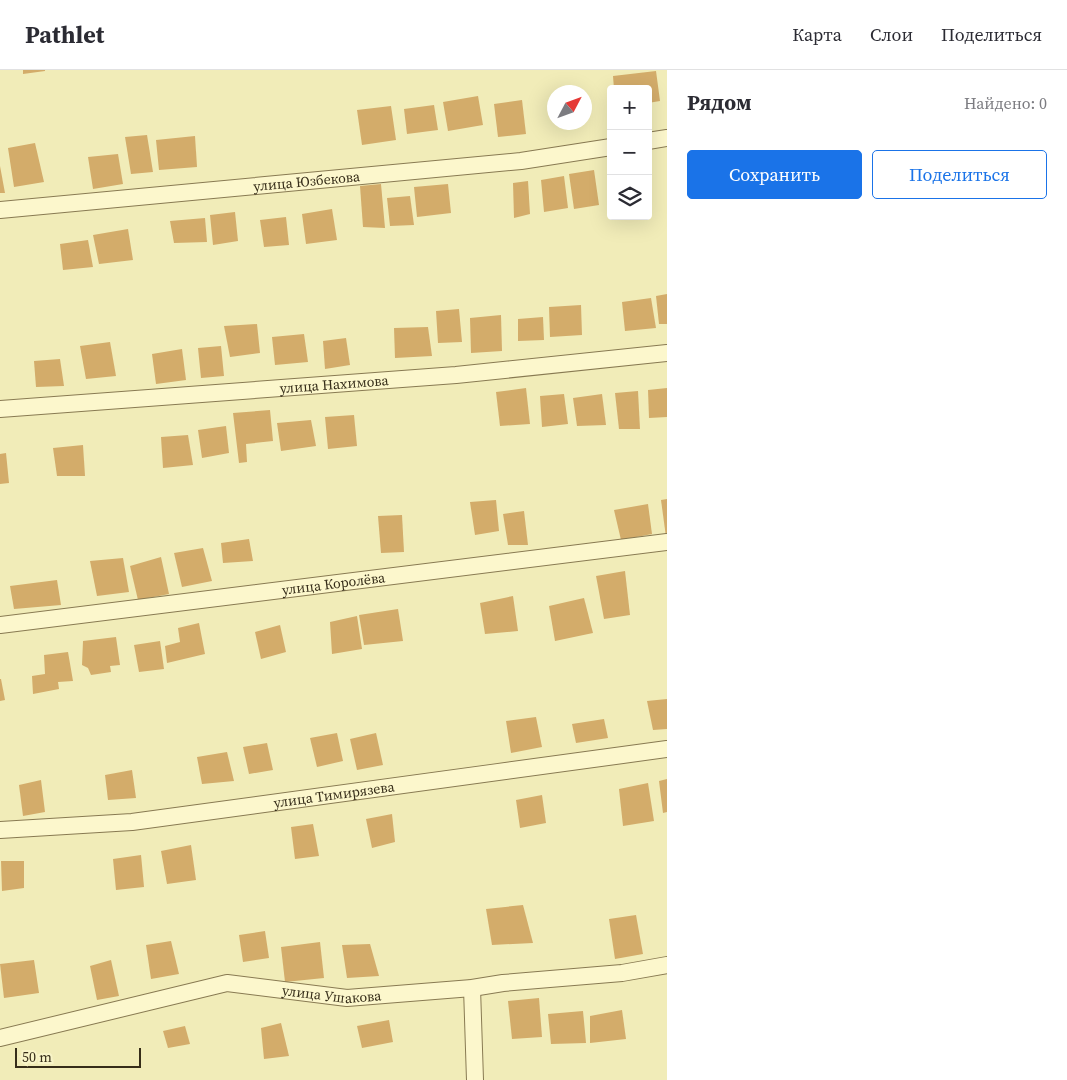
<!DOCTYPE html>
<html lang="ru">
<head>
<meta charset="utf-8">
<style>
	body { margin:0; font-family:"Source Serif 4",serif; background:#f7f7f7; color:#2b2b33 }
	.controls { position:absolute; right:15px; top:15px; display:grid; overflow:hidden; border-radius:5px; box-shadow:0 5px 20px #0002 }
	.controls button { width:45px; height:45px; display:grid; place-items:center; padding:0; border:0; border-bottom:1px solid #e1e1e2; background:#fff; color:#2b2b33; font:25px sans-serif }
	.compass { position:absolute; left:547px; top:15px; width:45px; height:45px; border-radius:50%; background:#fff; box-shadow:0 5px 20px #0002; rotate:49deg }
	.scale { position:absolute; left:15px; bottom:12px; width:126px; box-sizing:border-box; padding-left:5px; border:2px solid #362d19; border-top:0; font-size:14px; line-height:18px; white-space:nowrap; color:#362d19; -webkit-text-stroke:4px #f8f4c8; paint-order:stroke }
	.list { margin:0; padding:0; list-style:none }
	h2 { display:flex; justify-content:space-between; align-items:center; height:65px; margin:0; padding:0 20px; font-size:21px }
	h2 small { font-size:16px; font-weight:400; color:#7c7c81 }
	.actions { display:flex; gap:10px; padding:15px 20px }
	.actions a { flex:1; padding:11px 0; border:1px solid #1a73e8; border-radius:5px; text-align:center; font-size:18px; color:#1a73e8 }
	.actions .main { background:#1a73e8; color:#fff }
	.icon { flex:none; width:28px; height:28px; fill:none; stroke:currentColor; stroke-width:2; stroke-linecap:round; stroke-linejoin:round }
	.map { position:relative; flex:none; width:667px; height:1010px; overflow:hidden }
	header { display:flex; align-items:center; gap:30px; box-sizing:border-box; height:70px; padding:0 25px; background:#fff; border-bottom:1px solid #e1e1e2 }
	header strong { font-size:24px }
	nav { display:flex; gap:28px; margin-inline-start:auto; font-size:18px }
	main { display:flex }
	aside { flex:1; background:#fff }
	.map>svg:first-child { display:block }
</style>
</head>
<body>
<header>
<strong>Pathlet</strong>
<nav><a>Карта</a><a>Слои</a><a>Поделиться</a></nav>
</header>
<main>
<div class="map">
<svg width="667" height="1010" viewBox="0 0 667 1010">
	<rect width="100%" height="100%" fill="#f1ecb8"/>
	<g fill="#d3ac6a">
		<polygon points="23,0 45,0 45,1 23,4"/>
		<polygon points="656,1 660,31 648,33 648,19 614,19 613,6"/>
		<polygon points="478,26 483,55 448,61 443,32"/>
		<polygon points="522,30 526,64 498,67 494,34"/>
		<polygon points="434,35 438,60 407,64 404,39"/>
		<polygon points="391,36 396,70 362,75 357,40"/>
		<polygon points="147,65 153,102 131,104 125,67"/>
		<polygon points="195,66 197,97 159,100 156,70"/>
		<polygon points="35,73 44,112 14,117 8,78"/>
		<polygon points="118,84 123,114 93,119 88,87"/>
		<polygon points="0,96 5,123 0,123"/>
		<polygon points="594,100 599,135 574,139 569,104"/>
		<polygon points="564,106 568,138 544,142 541,110"/>
		<polygon points="528,111 530,144 514,148 513,113"/>
		<polygon points="381,114 385,158 363,157 360,116"/>
		<polygon points="448,114 451,143 417,147 414,117"/>
		<polygon points="410,126 414,155 390,156 387,128"/>
		<polygon points="332,139 337,170 306,174 302,144"/>
		<polygon points="235,142 238,171 213,175 210,145"/>
		<polygon points="286,147 289,175 264,177 260,150"/>
		<polygon points="205,148 207,172 174,173 170,151"/>
		<polygon points="128,159 133,190 99,194 93,165"/>
		<polygon points="88,170 93,197 63,200 60,174"/>
		<polygon points="667,224 667,254 659,254 656,226"/>
		<polygon points="651,228 656,258 625,261 622,232"/>
		<polygon points="581,235 582,265 550,267 549,237"/>
		<polygon points="459,239 462,272 438,273 436,241"/>
		<polygon points="501,245 502,281 471,283 470,248"/>
		<polygon points="543,247 544,270 518,271 518,249"/>
		<polygon points="257,254 260,283 230,287 224,256"/>
		<polygon points="428,257 432,286 395,288 394,258"/>
		<polygon points="304,264 308,292 275,295 272,267"/>
		<polygon points="346,268 350,295 325,299 323,271"/>
		<polygon points="110,272 116,306 86,309 80,276"/>
		<polygon points="221,276 224,306 201,308 198,278"/>
		<polygon points="182,279 186,310 156,314 152,284"/>
		<polygon points="60,289 64,316 36,317 34,291"/>
		<polygon points="526,318 530,354 500,356 496,322"/>
		<polygon points="667,318 667,347 649,348 648,320"/>
		<polygon points="638,321 640,359 619,359 615,323"/>
		<polygon points="564,324 568,354 542,357 540,326"/>
		<polygon points="602,324 606,355 577,356 573,328"/>
		<polygon points="270,340 273,371 246,374 247,392 239,393 233,343"/>
		<polygon points="354,345 357,376 328,379 325,347"/>
		<polygon points="311,350 316,376 281,381 277,353"/>
		<polygon points="226,356 229,383 202,388 198,360"/>
		<polygon points="188,365 193,395 163,398 161,367"/>
		<polygon points="83,375 85,406 57,406 53,378"/>
		<polygon points="6,383 9,413 0,414 0,384"/>
		<polygon points="667,429 667,467 666,467 661,430"/>
		<polygon points="496,430 499,461 475,465 470,432"/>
		<polygon points="648,434 652,464 621,470 614,440"/>
		<polygon points="524,441 528,475 508,475 503,444"/>
		<polygon points="402,445 404,482 381,483 378,446"/>
		<polygon points="249,469 253,491 223,493 221,473"/>
		<polygon points="203,478 212,511 182,517 174,483"/>
		<polygon points="161,487 169,524 138,530 130,496"/>
		<polygon points="123,488 129,522 97,526 90,491"/>
		<polygon points="625,501 630,545 604,549 596,506"/>
		<polygon points="57,510 61,535 14,539 10,516"/>
		<polygon points="513,526 518,561 485,564 480,533"/>
		<polygon points="584,528 593,563 555,571 549,536"/>
		<polygon points="398,539 403,571 364,575 359,545"/>
		<polygon points="357,546 362,579 332,584 330,552"/>
		<polygon points="199,553 205,584 167,593 165,576 180,572 178,558"/>
		<polygon points="280,555 286,582 261,589 255,562"/>
		<polygon points="116,567 120,595 110,596 111,602 91,605 88,598 82,595 83,571"/>
		<polygon points="160,571 164,599 139,602 134,575"/>
		<polygon points="68,582 73,611 58,612 59,619 33,624 32,606 45,604 44,585"/>
		<polygon points="0,609 1,609 5,630 0,631"/>
		<polygon points="667,629 667,659 653,660 647,631"/>
		<polygon points="536,647 542,677 511,683 506,651"/>
		<polygon points="604,649 608,668 576,673 572,654"/>
		<polygon points="337,663 343,691 317,697 310,668"/>
		<polygon points="376,663 383,695 357,700 350,669"/>
		<polygon points="267,673 273,700 249,704 243,677"/>
		<polygon points="227,682 234,711 202,714 197,687"/>
		<polygon points="132,700 136,728 108,730 105,705"/>
		<polygon points="667,709 667,742 663,743 659,711"/>
		<polygon points="41,710 45,742 23,746 19,715"/>
		<polygon points="648,713 654,751 623,756 619,719"/>
		<polygon points="542,725 546,753 520,758 516,730"/>
		<polygon points="392,744 395,772 372,778 366,749"/>
		<polygon points="313,754 319,786 295,789 291,757"/>
		<polygon points="191,775 196,810 167,814 161,781"/>
		<polygon points="141,785 144,817 116,820 113,789"/>
		<polygon points="1,791 24,791 24,818 2,821"/>
		<polygon points="523,835 533,873 492,875 486,839"/>
		<polygon points="636,845 643,884 615,889 609,849"/>
		<polygon points="265,861 269,888 243,892 239,865"/>
		<polygon points="171,871 179,904 151,909 146,875"/>
		<polygon points="320,872 324,908 285,912 281,877"/>
		<polygon points="370,874 379,906 347,908 342,875"/>
		<polygon points="34,890 39,923 4,928 0,894"/>
		<polygon points="111,890 119,926 97,930 90,896"/>
		<polygon points="539,928 542,967 512,969 508,931"/>
		<polygon points="622,940 626,969 590,973 590,946"/>
		<polygon points="583,941 586,973 551,974 548,944"/>
		<polygon points="389,950 393,972 362,978 357,956"/>
		<polygon points="281,953 289,986 264,989 261,958"/>
		<polygon points="185,956 190,974 168,978 163,961"/>
	</g>
	<g fill="none" stroke-linecap="round" stroke-linejoin="round">
		<g stroke="#887a52" stroke-width="18">
			<g id="minor">
				<polyline points="648,71 667,68"/>
				<path id="s1" d="M0,140l521,-49 90,-14"/>
				<path id="s2" d="M0,339l456,-34 211,-22"/>
				<path id="s3" d="M0,555l667,-83"/>
				<path id="s4" d="M0,760l132,-8 535,-73"/>
				<polyline points="472,918 475,1010"/>
				<path id="s5" d="M0,968l227,-55 120,15 125,-10 31,-5 119,-10 45,-8"/>
			</g>
		</g>
		<use href="#minor" stroke="#fcf7cc" stroke-width="16"/>
	</g>
	<g text-anchor="middle" dominant-baseline="central" stroke-width="4" stroke-linejoin="round" paint-order="stroke">
		<g font-size="14" fill="#362d19" stroke="#f8f4c8">
			<text stroke="none"><textPath href="#s1" startOffset="308">улица Юзбекова</textPath></text>
			<text stroke="none"><textPath href="#s2" startOffset="335">улица Нахимова</textPath></text>
			<text stroke="none"><textPath href="#s3" startOffset="336">улица Королёва</textPath></text>
			<text stroke="none"><textPath href="#s4" startOffset="336">улица Тимирязева</textPath></text>
			<text stroke="none"><textPath href="#s5" startOffset="339">улица Ушакова</textPath></text>
		</g>
	</g>
</svg>
<div class="controls">
<button>+</button>
<button>−</button>
<button><svg class="icon" aria-label="layers" viewBox="0 0 24 24"><path d="M12 4l9 5-9 5-9-5zM3 14l9 5 9-5"/></svg></button>
</div>
<svg class="compass" viewBox="-18 -18 36 36"><path d="M0-13l5 13h-10z" fill="#e53935"/><path d="M0 13l5-13h-10z" fill="#7c7c81"/></svg>
<div class="scale">50 m</div>
</div>
<aside>
<h2>Рядом<small>Найдено: 0</small></h2>
<ul class="list">
</ul>
<div class="actions"><a class="main">Сохранить</a><a>Поделиться</a></div>
</aside>
</main>
</body>
</html>
